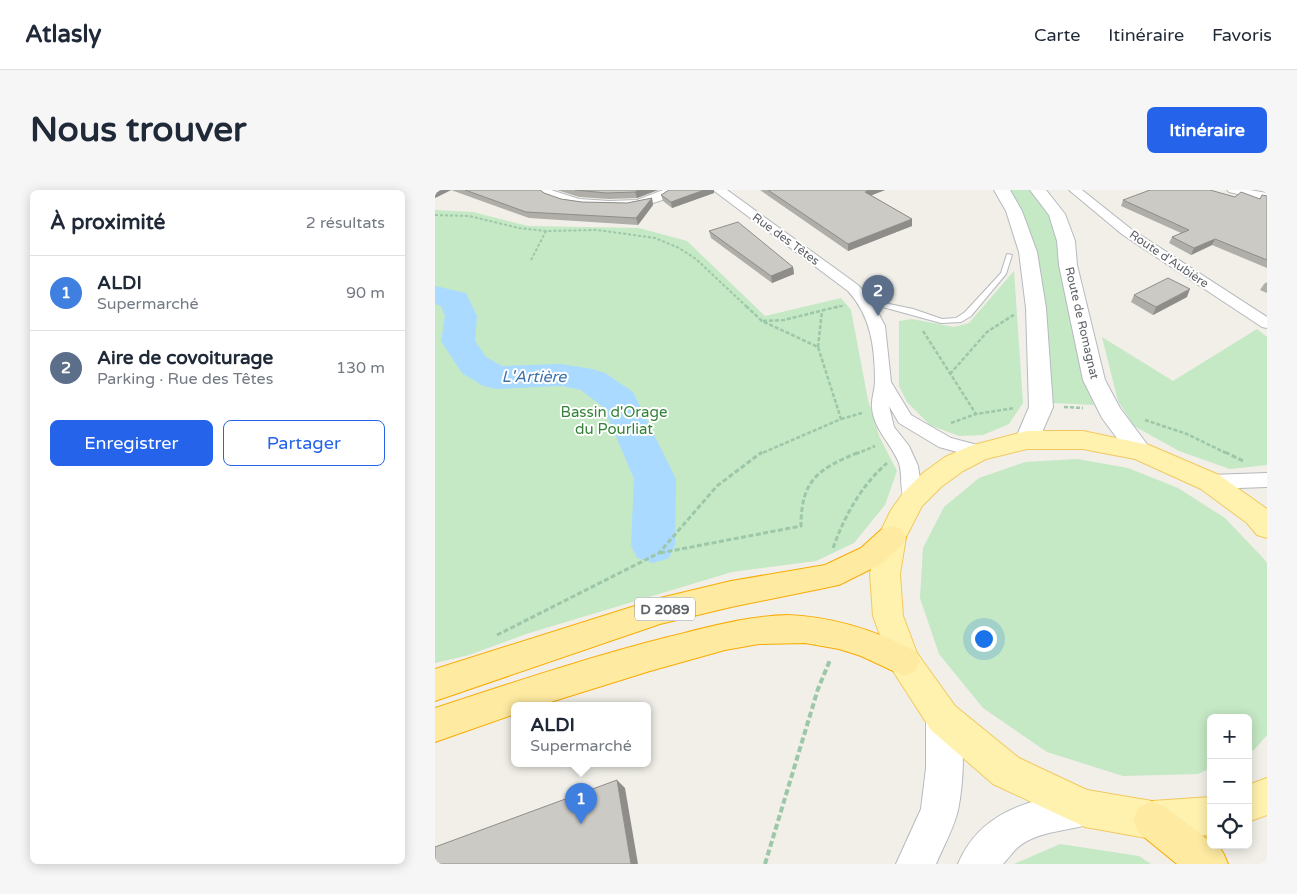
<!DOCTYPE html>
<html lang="fr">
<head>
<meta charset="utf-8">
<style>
	body { margin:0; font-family:"Varela Round",sans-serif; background:#f6f6f7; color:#1f2937 }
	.controls { position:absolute; right:15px; bottom:15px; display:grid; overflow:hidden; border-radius:8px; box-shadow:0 2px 12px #0003 }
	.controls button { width:45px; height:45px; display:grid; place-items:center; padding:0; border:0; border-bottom:1px solid #e0e1e3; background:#fff; color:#1f2937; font:25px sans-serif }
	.you { position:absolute; left:548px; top:448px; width:18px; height:18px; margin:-12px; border:4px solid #fff; border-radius:50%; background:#1a73e8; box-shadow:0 0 0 8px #1a73e833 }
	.badge { display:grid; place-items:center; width:32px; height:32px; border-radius:50%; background:#2563eb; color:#fff; font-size:16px; font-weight:700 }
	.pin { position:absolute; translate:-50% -41px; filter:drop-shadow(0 1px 2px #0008) }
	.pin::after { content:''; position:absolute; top:26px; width:18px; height:15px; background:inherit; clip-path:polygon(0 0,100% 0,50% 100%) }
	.popup { position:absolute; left:76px; top:512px; width:140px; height:65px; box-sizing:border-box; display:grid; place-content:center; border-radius:8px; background:#fff; filter:drop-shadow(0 1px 4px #0005); font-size:16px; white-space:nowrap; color:#747a83 }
	.popup b { font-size:19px; color:#1f2937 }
	.popup::after { content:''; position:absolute; left:50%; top:100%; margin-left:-10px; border:10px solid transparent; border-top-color:#fff }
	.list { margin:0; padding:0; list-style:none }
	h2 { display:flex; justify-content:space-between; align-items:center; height:65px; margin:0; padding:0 20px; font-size:21px }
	h2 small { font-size:16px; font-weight:400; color:#747a83 }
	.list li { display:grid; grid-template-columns:32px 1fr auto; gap:15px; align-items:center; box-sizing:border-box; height:75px; padding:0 20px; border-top:1px solid #e0e1e3 }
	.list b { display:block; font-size:19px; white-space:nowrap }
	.list p { margin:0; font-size:16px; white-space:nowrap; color:#747a83 }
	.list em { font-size:16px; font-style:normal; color:#747a83 }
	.actions { display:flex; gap:10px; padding:15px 20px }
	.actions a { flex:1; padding:11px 0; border:1px solid #2563eb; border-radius:8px; text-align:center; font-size:18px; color:#2563eb }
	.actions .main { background:#2563eb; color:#fff }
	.icon { flex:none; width:28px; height:28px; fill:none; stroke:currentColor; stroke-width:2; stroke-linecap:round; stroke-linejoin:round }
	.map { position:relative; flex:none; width:832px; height:674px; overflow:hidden; border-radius:8px }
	header { display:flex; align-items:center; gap:30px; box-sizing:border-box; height:70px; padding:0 25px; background:#fff; border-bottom:1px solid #e0e1e3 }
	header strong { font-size:24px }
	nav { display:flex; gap:28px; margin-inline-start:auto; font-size:18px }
	.intro { display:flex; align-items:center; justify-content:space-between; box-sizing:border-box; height:120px; padding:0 30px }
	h1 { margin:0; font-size:35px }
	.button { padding:12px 22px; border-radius:8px; background:#2563eb; color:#fff; font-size:18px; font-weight:700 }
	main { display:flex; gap:30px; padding:0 30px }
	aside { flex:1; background:#fff; border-radius:8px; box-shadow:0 2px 12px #0003 }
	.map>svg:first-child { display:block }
</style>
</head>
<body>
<header>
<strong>Atlasly</strong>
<nav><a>Carte</a><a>Itinéraire</a><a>Favoris</a></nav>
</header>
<div class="intro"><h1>Nous trouver</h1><a class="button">Itinéraire</a></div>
<main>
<aside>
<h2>À proximité<small>2 résultats</small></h2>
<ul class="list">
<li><span class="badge" style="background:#3f7fe0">1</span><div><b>ALDI</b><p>Supermarché</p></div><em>90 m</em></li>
<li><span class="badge" style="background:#5c6f8a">2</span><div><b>Aire de covoiturage</b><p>Parking · Rue des Têtes</p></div><em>130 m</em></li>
</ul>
<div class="actions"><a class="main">Enregistrer</a><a>Partager</a></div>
</aside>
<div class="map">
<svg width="832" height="674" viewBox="0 0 832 674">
	<rect width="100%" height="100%" fill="#f1efe8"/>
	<g fill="#c5e8c5">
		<path d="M573,0h24l20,31 7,24 27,134 8,26 -41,-2c-2,-32 -6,-64 -10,-96 -6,-44 -10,-79 -35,-117z"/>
		<polygon points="0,20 38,22 93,36 204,38 252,51 330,126 406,108 416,120 433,210 444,246 462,281 450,315 419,353 381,371 297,382 91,444 34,465 0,473"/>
		<polygon points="579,81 588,213 574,234 548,245 524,246 495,235 472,212 464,196 464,131 477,129 519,137 534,133"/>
		<polygon points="822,139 832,147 832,275 795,279 744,261 699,236 683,211 667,147 738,191"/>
		<polygon points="642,269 693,278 743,298 790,328 829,369 832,373 832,545 819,560 813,562 813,528 776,528 776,578 763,584 688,586 612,562 548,518 504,464 485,408 488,358 509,317 544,288 590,272"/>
		<polygon points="625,654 704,666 716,674 579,674"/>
	</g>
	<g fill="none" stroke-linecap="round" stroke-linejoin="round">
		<polygon fill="#aadaff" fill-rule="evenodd" points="0,96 31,103 42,126 40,151 51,167 67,176 126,174 157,179 170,183 198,202 241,289 240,355 234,368 218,373 202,368 196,355 199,289 169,218 146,200 126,196 61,199 48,196 27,183 6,151 10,126 6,116 0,114"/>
		<g stroke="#b5b8bc" stroke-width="2">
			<polygon id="service" points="572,64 577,65 571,84 536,126 526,132 506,133 426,111 430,109 478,119 507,129 521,128 530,122 566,83"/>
		</g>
		<g stroke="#b5b8bc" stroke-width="2">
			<g id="minor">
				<path d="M101,0h15l28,9 30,2 28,-1 26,-10h15c-22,25 -121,24 -142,0z"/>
				<path d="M278,0h14l131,95 14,16 13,25 6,56 20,33 40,23 34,9 3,5 -3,5 -6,1 -40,-11 -40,-24 -10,-17 5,21 15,19 9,20 5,33 -3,5 -7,2 -7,-2c-7,-12 -3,-28 -7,-41 -8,-20 -25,-33 -27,-55 -1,-9 3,-18 3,-27 0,-33 -4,-65 -27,-90z"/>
				<polygon points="634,0 647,0 696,39 832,127 832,138 827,137 688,45"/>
				<polygon points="792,0 815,0 832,3 832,11 794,2"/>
				<polygon points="832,283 832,297 775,299 768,297 766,292 768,287 775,285"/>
			</g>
		</g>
		<g stroke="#b6babf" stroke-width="2">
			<g id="secondary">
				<polygon points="559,0 575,0 587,21 602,62 611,118 618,217 601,256 592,259 583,256 580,250 594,217 591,118 584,62 571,21"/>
				<polygon points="595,0 611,0 630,24 640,51 642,75 670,190 685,218 717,261 714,267 705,270 696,267 667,228 648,190 624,75 622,51 614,25"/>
				<path d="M508,511l12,5c11,26 9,76 3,104 -4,18 -15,37 -22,54h-40l25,-55 5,-41v-50l5,-12z"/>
				<path d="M650,599l13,6 6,13 -6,13c-25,11 -61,8 -82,28 -4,4 -8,10 -13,15h-45c23,-55 75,-64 127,-75z"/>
			</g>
		</g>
		<g stroke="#f2c960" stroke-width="2">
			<g id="primary">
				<polygon points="592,241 648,241 714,255 784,285 832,319 832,348 822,345 812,333 766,299 700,269 648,259 592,259 551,269 528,281 506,297 487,316 471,347 465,384 468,426 482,463 520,516 584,568 652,600 717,611 776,607 776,645 717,649 650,637 558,594 496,540 458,481 438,426 435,384 443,347 456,320 469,302 488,283 510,267 535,256"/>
				<polygon points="832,588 832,625 813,632 813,595"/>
			</g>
		</g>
		<g stroke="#f9ab00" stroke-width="2">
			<g id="trunk">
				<polygon points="457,336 467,339 471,347 467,355 446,374 404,395 296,417 225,434 0,511 0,479 225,408 296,391 390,375 426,358 447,339"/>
				<path d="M353,425c46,2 87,15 127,36l5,10 -5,10 -11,5 -43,-20 -22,-7 -34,-6 -46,1 -34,6 -75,21 -109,34h-26v9l-80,28v-34c77,-25 154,-51 233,-71 41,-10 78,-21 120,-22z"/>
				<path d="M717,611l13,6 46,35v3c11,0 13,10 17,19h-51l-38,-31 -6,-13 6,-13z"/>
			</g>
		</g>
		<g stroke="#9cc7a9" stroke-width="2" stroke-dasharray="3 2" stroke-linecap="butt">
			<polyline points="0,25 34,26 84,38 111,41 162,40 220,48 244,58 261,69 313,118"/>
			<polyline points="96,70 111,41"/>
			<polyline points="400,118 410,115"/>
		</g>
		<g stroke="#9cc7a9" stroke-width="2.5" stroke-dasharray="4 2" stroke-linecap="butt">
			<polyline points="311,116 327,131 383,157 406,229 325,264"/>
			<polyline points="328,131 349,130 405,116"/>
			<polyline points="488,141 541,224"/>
			<polyline points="383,157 387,121"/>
			<polyline points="515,184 552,142 580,124"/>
			<polyline points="629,217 648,218"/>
			<polyline points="406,229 427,223"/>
			<polyline points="710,230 752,244 793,264"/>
			<polyline points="516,233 541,224 580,218"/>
			<polyline points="421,264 440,256"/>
		</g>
		<g stroke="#9cc7a9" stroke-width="3" stroke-dasharray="5 2.5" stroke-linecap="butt">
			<polyline points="790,262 808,271"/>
			<path d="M398,358c12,-33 28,-62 54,-85"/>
			<path d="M225,363l141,-27c0,-46 17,-57 58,-74"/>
			<polyline points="62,445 224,363 282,296 327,262"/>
		</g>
		<polyline stroke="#9cc7a9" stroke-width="4" stroke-dasharray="6 3" stroke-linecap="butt" points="330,674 383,499 395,470"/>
		<use href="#service" fill="#fff" fill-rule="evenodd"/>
		<use href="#minor" fill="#fff" fill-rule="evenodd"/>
		<use href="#secondary" fill="#fff" fill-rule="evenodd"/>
		<use href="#primary" fill="#fff2af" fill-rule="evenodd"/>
		<use href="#trunk" fill="#feeaa1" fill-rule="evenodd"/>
	</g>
	<g fill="#afaea9">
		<polygon points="0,0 105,0 109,3 126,9 147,12 192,13 217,8 218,15 203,35 94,28 16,0 0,8"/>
		<polygon points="122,0 223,0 202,8 174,9 144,7"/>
		<polygon points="325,0 450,0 436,5 477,29 477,36 413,61"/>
		<polygon points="279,3 237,18 228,11 226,5"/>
		<polygon points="832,6 832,78 777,55 756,65 734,53 737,47 746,43 686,16 688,10 800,7 825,9"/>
		<polygon points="274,41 358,77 359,84 337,93 276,48"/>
		<polygon points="832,92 832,103 825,100 829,94"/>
		<polygon points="699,105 752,107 718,125 696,112"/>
	</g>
	<g fill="#8f8d8a">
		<polygon points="0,0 16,0 0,8"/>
		<polygon points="204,0 223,0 202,8 200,2"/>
		<polygon points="269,0 279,0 279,3 237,18 236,12"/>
		<polygon points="434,0 450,0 430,8 430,2"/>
		<polygon points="217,8 218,15 203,35 201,28"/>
		<polygon points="477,29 477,36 413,61 413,54"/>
		<polygon points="780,49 777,55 756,65 759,58"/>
		<polygon points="358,77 359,84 337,93 336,86"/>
		<polygon points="755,99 752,107 718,125 721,117"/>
		<polygon points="182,590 190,598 203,674 196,674"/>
	</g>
	<g fill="#cccac5" stroke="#8f8d8a">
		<polygon points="30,0 105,0 109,3 126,9 147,12 192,13 217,8 201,28 91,22"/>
		<polygon points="140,0 204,0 200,2 172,3"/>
		<polygon points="234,0 269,0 236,12 226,5"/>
		<polygon points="333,0 434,0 430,2 477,29 413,54"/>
		<polygon points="715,0 775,0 800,7 806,2 825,9 827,5 832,6 832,70 780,49 759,58 737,47 754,40 688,10"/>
		<polygon points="303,32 358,77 336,86 274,41"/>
		<polygon points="733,88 755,99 721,117 699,105"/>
		<polygon points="182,590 196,674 0,674 0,657"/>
	</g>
	<g text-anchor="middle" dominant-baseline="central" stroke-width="4" stroke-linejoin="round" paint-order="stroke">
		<g font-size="12" fill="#5f6368" stroke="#fff">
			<text transform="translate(351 49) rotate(36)">Rue des Têtes</text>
			<text transform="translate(734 69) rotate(34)">Route d'Aubière</text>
			<text transform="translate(647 133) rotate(77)">Route de Romagnat</text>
		</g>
		<rect fill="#fff" stroke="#8f9295" stroke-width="1" x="200" y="407.5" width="60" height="23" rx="4"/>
		<g font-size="14" font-weight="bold" fill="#5f6368">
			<text x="230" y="419">D 2089</text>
		</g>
		<g font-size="15" fill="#348238" stroke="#fff">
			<text x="179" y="222">Bassin d'Orage<tspan x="179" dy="17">du Pourliat</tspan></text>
		</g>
		<g font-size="16" font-style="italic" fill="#4174aa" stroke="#fff">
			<text x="99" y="187">L'Artière</text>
		</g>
	</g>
</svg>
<div class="controls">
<button>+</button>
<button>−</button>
<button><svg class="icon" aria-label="locate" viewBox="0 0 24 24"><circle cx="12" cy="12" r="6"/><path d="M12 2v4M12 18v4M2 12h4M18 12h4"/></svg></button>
</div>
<div class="you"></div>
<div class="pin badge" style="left:146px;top:634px;background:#3f7fe0">1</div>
<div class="popup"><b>ALDI</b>Supermarché</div>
<div class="pin badge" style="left:443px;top:126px;background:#5c6f8a">2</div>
</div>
</main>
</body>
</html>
